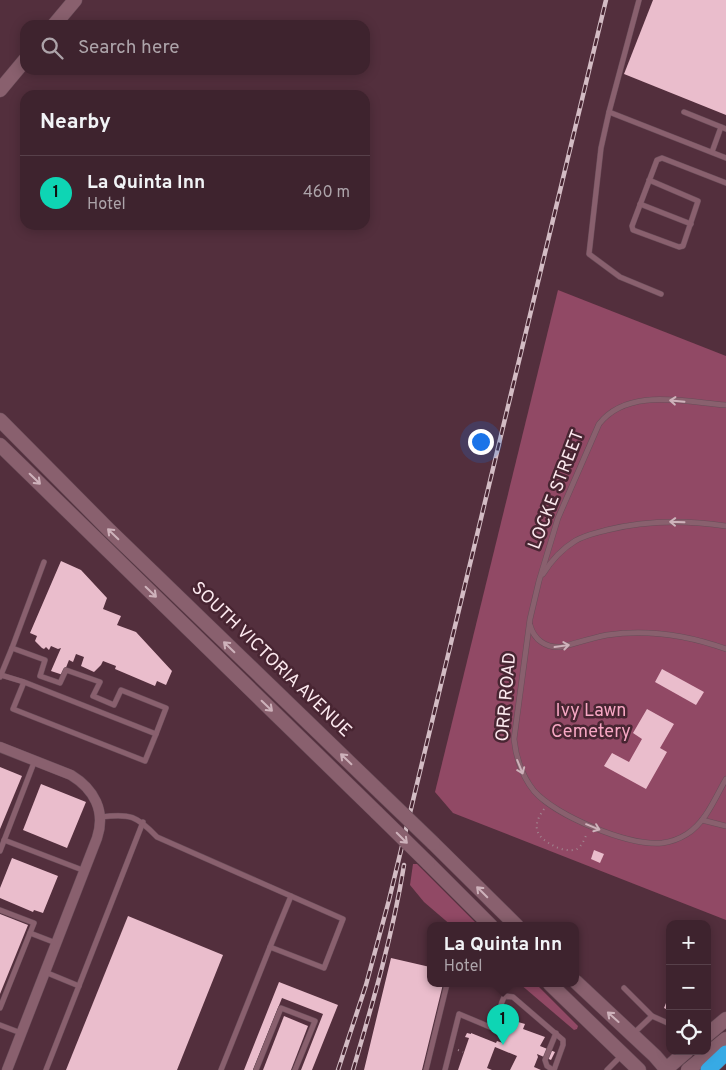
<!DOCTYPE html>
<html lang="en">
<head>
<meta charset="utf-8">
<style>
	body { margin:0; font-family:Overpass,sans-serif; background:#452b36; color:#f1f3f6 }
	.controls { position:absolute; right:15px; bottom:15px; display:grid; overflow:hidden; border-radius:10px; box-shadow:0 2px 12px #0003 }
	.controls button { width:45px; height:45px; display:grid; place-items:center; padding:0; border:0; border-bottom:1px solid #57404a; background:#3e232e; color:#f1f3f6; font:25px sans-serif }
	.you { position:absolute; left:480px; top:441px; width:18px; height:18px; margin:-12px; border:4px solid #fff; border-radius:50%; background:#1a73e8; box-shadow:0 0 0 8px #1a73e833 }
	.badge { display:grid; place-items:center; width:32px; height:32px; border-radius:50%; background:#0ed5b4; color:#111; font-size:16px; font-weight:700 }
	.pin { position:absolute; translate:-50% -41px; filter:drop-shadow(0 1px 2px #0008) }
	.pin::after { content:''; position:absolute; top:26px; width:18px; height:15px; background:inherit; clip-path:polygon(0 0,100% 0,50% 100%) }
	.popup { position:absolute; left:427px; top:922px; width:152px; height:65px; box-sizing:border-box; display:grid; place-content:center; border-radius:10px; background:#3e232e; filter:drop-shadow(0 1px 4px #0005); font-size:16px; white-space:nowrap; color:#ada4aa }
	.popup b { font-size:19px; color:#f1f3f6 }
	.popup::after { content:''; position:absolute; left:50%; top:100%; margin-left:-10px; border:10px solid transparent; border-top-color:#3e232e }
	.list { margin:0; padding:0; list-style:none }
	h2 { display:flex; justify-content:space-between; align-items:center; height:65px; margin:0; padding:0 20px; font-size:21px }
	h2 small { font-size:16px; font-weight:400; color:#ada4aa }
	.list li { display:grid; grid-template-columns:32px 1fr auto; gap:15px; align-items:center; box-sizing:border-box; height:75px; padding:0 20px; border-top:1px solid #57404a }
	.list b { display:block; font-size:19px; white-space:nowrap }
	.list p { margin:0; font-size:16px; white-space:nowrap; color:#ada4aa }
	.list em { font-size:16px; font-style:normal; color:#ada4aa }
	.icon { flex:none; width:28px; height:28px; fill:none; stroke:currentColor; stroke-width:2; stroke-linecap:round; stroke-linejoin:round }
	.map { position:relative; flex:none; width:726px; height:1070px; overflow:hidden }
	.search { position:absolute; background:#3e232e; box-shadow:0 2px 12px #0003; left:20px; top:20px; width:350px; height:55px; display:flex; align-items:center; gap:12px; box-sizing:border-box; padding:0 18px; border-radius:15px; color:#ada4aa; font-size:19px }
	.panel { position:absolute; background:#3e232e; box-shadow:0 2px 12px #0003; left:20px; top:90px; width:350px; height:140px; border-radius:15px }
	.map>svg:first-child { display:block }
</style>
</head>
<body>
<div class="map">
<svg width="726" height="1070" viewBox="0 0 726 1070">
	<rect width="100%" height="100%" fill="#532f3d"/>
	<g fill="#914965">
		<polygon points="558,290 726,356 726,920 453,813 435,792"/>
		<polygon points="413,864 417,864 479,926 452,926 424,902 410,885"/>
		<polygon points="520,984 536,984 578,1026 577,1029 574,1030"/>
	</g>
	<g fill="#eabdcc">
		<polygon points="653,0 726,0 726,115 624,74"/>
		<polygon points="61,561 81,570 107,598 103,609 121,616 117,625 136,632 172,671 166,685 157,681 155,686 115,669 116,666 103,661 101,665 94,672 81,666 84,657 76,654 73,662 69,660 63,675 51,671 61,648 58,649 51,646 49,650 46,647 44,649 42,648 35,641 37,636 30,633"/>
		<polygon points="662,669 704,692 696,705 655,682"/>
		<polygon points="647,709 674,724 660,748 667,752 646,789 604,766 612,753 629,762 642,739 633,733"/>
		<polygon points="0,767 22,776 0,829"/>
		<polygon points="41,784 86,802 67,848 23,830"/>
		<polygon points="594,850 604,854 600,863 591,859"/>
		<polygon points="12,858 58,876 43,913 34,910 33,912 0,898 0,888"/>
		<polygon points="0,914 28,925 0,994"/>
		<polygon points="128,916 223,955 177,1070 66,1070"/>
		<polygon points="391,958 430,967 430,984 443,984 422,1070 364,1070"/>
		<polygon points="279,982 338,1005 312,1070 301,1070 323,1014 282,998 253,1070 244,1070"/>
		<polygon points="670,993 670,1011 664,1008"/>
		<polygon points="284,1016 308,1026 291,1070 263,1070"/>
		<polygon points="518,1022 525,1024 523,1029 545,1037 540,1046 555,1052 551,1060 537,1054 538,1057 534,1067 541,1070 510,1070 517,1056 495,1047 487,1068 492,1070 458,1070 469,1038 465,1037 467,1033 471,1034 471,1033 496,1043 497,1041 503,1043 511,1024 516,1026"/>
	</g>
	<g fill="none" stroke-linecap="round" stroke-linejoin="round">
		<g stroke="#6a4d59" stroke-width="6">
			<g id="lane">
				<polyline points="639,0 609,112 726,158"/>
				<polyline points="609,112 601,148 589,254 620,277 661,294"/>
				<polyline points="684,112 726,129"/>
				<polyline points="712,152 721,127"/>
				<polyline points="649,180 698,201 683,246 679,247 633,230 632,226 657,160 662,158 726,183"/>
				<polyline points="640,204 691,224"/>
				<path d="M726,405c-41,-3 -98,-18 -127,19l-41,94 -19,63 -9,38 -16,120c2,19 8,37 20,52 22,25 94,55 128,52 9,-1 17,-4 25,-9 19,-12 28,-36 39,-55"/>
				<path d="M543,574c8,-13 19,-25 32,-33 10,-6 21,-8 32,-11 40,-10 79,-10 119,-4"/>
				<path d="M530,625c4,15 16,23 31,22 15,-4 31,-9 46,-12 41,-6 80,0 119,14"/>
				<polyline points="12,648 45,660 40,676 60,683 66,670 100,682 93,696 114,705 121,690 166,708 156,734"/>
				<polyline points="1,675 24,682 156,734 145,761 13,709 24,682"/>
				<polyline points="0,677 12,648 44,562"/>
				<path d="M101,817c29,-4 36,-1 56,20l186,82 -19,49 -54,-21 -49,123"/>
				<polyline points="702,820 726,826"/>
				<polyline points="4,840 85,871"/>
				<polyline points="0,851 35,760"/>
				<polyline points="0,910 34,923 30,933 56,943"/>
				<polyline points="270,947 291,896"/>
				<polyline points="45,972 79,986"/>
				<polyline points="624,988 652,1016"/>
				<polyline points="0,1008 30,933"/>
				<polyline points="0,1025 21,1033"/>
				<polyline points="633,1034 652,1016 670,1024"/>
				<polyline points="46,1070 143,822"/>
				<polyline points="256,1070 281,1008 315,1021 295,1070"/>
				<polyline points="426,1070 447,984"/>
				<path d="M445,1070l14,-56 31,13h4c7,-9 4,-22 11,-31l8,1 50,43v5l-9,25"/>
				<polyline points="553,1070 547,1066 545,1060 556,1033"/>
				<polyline points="607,1070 622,1055"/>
			</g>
		</g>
		<g stroke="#6a4d59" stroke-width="11">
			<path id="street" d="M0,747l71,28c23,14 35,36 26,63l-90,232"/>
		</g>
		<g stroke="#6a4d59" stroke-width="15">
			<g id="secondary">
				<polyline points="54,25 75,0"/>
				<polyline points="0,90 25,60"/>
				<polyline points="0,420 109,530 381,793"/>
				<polyline points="0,445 377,813"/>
				<polyline points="433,843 517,926"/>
				<polyline points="428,863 491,926"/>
				<polyline points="576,982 655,1056 667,1070"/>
				<polyline points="550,984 639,1070"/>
				<polyline points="707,1035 726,1019"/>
				<polyline points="665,1070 687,1051"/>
				<polyline points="688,1070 726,1039"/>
			</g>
		</g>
		<g stroke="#6a4d59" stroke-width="16">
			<polyline id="highway" points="708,1070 726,1053"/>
		</g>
		<g stroke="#a1858f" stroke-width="2" stroke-dasharray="1 4" stroke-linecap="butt">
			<path d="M544,809c-13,18 -8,28 10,37 6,3 16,6 23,3 5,-3 8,-11 10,-16"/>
			<polyline points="502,1024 510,1026"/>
			<polyline points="458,1050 463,1052"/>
		</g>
		<use href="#lane" stroke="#89606e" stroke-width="5"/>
		<use href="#street" stroke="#89606e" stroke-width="10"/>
		<use href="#secondary" stroke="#89606e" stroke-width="14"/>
		<use href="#highway" stroke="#37aae5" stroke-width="15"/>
		<g stroke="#d3bcc4" stroke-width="4.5">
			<g id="rail">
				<polyline points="338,1070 366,985 389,900 606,0"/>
				<path d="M353,1070c20,-68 40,-136 51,-205"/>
			</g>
		</g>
		<use href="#rail" stroke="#482532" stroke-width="2.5" stroke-dasharray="8" stroke-linecap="butt"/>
		<g stroke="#6a4d59" stroke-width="15" stroke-linecap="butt">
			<g id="secondary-bridge">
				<polyline points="381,793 433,843"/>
				<polyline points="377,813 428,863"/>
			</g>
		</g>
		<use href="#secondary-bridge" stroke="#89606e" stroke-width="14"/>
	</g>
	<defs><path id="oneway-shaft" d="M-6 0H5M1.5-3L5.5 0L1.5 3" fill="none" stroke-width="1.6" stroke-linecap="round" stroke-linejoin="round" transform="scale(1.25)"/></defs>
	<g stroke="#ceb2bb">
		<use href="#oneway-shaft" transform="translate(677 401) rotate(-175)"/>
		<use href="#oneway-shaft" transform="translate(35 479) rotate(44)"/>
		<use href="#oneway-shaft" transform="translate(677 522) rotate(-178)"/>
		<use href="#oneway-shaft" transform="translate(113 534) rotate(-136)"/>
		<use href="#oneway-shaft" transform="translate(151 592) rotate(44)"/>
		<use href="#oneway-shaft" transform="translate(562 646) rotate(-8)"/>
		<use href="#oneway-shaft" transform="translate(229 647) rotate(-136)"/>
		<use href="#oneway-shaft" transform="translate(267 706) rotate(44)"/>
		<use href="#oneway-shaft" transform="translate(346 759) rotate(-136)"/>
		<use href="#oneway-shaft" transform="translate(520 767) rotate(68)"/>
		<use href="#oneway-shaft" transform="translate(593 827) rotate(22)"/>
		<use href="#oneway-shaft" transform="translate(402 838) rotate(45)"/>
		<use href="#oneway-shaft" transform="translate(482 892) rotate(-135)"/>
		<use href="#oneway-shaft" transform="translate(613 1017) rotate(-138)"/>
	</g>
	<g text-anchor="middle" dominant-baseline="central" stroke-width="5" stroke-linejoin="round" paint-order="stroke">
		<g font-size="18" fill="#fce9ef" stroke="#482532">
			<text transform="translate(557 490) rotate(-69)">LOCKE STREET</text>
			<text transform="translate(271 660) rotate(44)">SOUTH VICTORIA AVENUE</text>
			<text transform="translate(507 697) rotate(-85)">ORR ROAD</text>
		</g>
		<g font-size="18" fill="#f7a7c4" stroke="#482532">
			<text x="591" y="711">Ivy Lawn<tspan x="591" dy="21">Cemetery</tspan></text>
		</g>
	</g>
</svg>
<div class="controls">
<button>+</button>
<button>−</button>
<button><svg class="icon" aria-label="locate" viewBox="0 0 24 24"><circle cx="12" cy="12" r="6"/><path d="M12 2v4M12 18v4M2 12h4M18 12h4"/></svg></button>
</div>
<div class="you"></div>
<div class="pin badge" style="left:503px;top:1045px">1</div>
<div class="popup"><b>La Quinta Inn</b>Hotel</div>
<div class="search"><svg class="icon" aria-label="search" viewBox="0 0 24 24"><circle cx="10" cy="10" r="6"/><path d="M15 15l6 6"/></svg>Search here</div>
<section class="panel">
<h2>Nearby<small></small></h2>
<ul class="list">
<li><span class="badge">1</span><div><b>La Quinta Inn</b><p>Hotel</p></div><em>460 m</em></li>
</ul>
</section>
</div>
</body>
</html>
